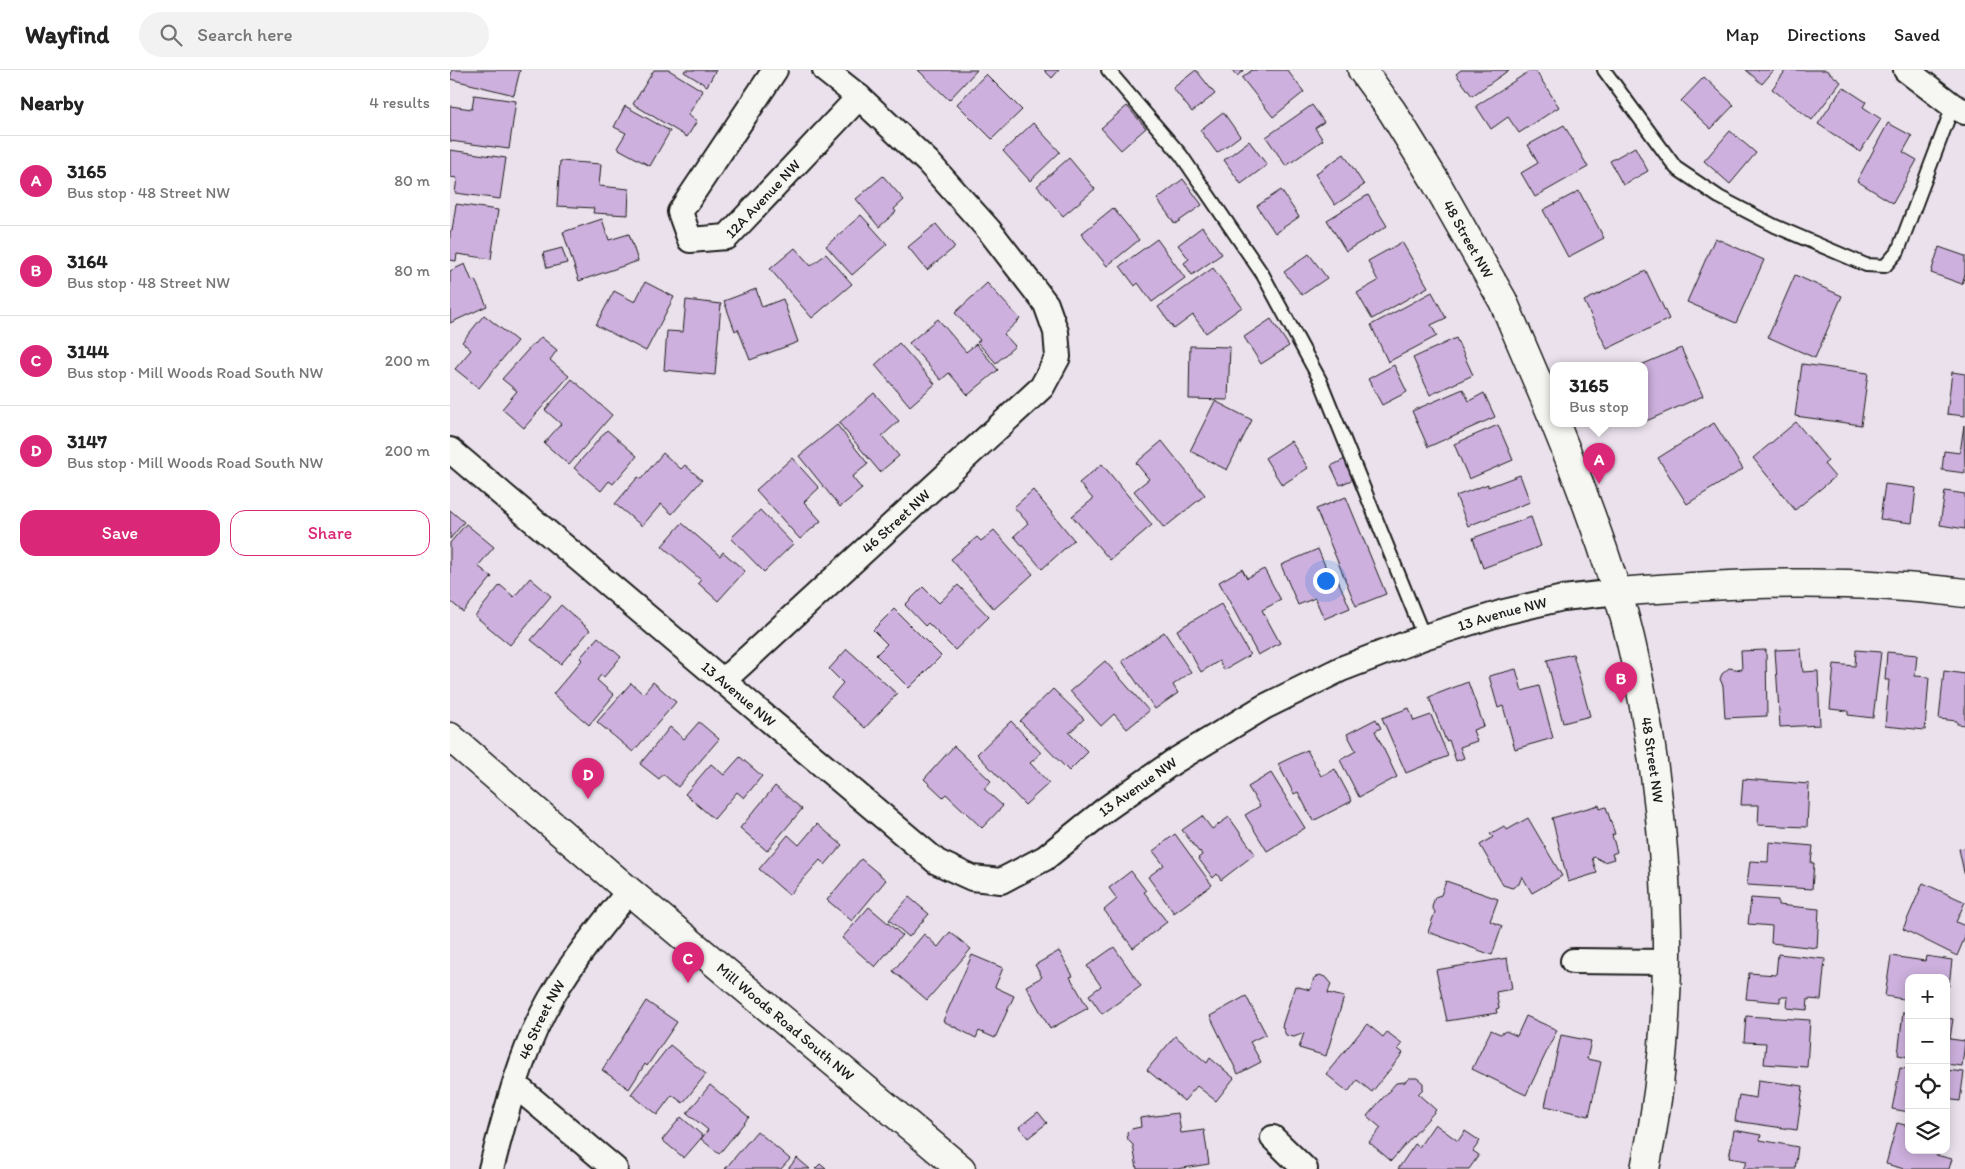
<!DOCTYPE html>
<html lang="en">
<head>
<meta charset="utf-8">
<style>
	body { margin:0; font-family:Itim,sans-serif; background:#f2f2f2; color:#222 }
	.controls { position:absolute; right:15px; bottom:15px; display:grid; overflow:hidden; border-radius:10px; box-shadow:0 2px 12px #0003 }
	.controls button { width:45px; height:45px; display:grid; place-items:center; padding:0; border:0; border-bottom:1px solid #e0e0e0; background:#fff; color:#222; font:25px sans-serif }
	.you { position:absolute; left:875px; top:510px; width:18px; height:18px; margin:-12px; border:4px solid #fff; border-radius:50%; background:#1a73e8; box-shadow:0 0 0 8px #1a73e833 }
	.badge { display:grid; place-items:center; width:32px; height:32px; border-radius:50%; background:#db2777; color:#fff; font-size:16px; font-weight:700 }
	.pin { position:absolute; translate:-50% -41px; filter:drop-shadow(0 1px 2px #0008) }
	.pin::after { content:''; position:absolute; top:26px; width:18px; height:15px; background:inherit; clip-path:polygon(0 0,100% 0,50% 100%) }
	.popup { position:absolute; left:1100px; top:292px; width:98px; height:65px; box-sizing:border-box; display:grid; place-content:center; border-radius:10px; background:#fff; filter:drop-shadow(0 1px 4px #0005); font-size:16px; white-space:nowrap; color:#767676 }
	.popup b { font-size:19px; color:#222 }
	.popup::after { content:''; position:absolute; left:50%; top:100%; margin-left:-10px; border:10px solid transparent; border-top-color:#fff }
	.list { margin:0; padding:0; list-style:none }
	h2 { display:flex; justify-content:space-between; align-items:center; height:65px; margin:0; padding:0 20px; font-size:21px }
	h2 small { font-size:16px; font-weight:400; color:#767676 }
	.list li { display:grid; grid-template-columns:32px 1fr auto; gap:15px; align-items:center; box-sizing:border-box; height:90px; padding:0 20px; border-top:1px solid #e0e0e0 }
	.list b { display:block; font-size:19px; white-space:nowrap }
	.list p { margin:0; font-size:16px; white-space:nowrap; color:#767676 }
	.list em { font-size:16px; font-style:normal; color:#767676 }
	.actions { display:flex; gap:10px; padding:15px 20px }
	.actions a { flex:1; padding:11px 0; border:1px solid #db2777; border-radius:15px; text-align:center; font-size:18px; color:#db2777 }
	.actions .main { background:#db2777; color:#fff }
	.icon { flex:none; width:28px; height:28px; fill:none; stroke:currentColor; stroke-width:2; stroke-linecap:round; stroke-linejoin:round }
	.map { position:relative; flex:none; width:1515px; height:1099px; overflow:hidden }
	header { display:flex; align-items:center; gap:30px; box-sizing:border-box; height:70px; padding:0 25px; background:#fff; border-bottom:1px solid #e0e0e0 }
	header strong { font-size:24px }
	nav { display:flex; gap:28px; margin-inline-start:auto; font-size:18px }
	.search { width:350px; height:45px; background:#f2f2f2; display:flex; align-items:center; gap:12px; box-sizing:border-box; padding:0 18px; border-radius:28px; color:#767676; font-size:19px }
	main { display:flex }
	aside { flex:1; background:#fff }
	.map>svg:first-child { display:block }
</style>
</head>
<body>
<header>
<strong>Wayfind</strong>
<div class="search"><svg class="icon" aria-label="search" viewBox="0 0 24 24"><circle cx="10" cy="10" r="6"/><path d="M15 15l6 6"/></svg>Search here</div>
<nav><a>Map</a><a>Directions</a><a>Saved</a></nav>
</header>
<main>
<aside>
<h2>Nearby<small>4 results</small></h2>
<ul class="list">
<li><span class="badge">A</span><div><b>3165</b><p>Bus stop · 48 Street NW</p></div><em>80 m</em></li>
<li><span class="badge">B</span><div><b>3164</b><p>Bus stop · 48 Street NW</p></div><em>80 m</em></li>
<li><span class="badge">C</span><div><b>3144</b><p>Bus stop · Mill Woods Road South NW</p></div><em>200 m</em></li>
<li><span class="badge">D</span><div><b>3147</b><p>Bus stop · Mill Woods Road South NW</p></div><em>200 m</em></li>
</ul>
<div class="actions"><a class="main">Save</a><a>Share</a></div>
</aside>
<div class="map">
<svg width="1515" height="1099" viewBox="0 0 1515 1099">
	<rect width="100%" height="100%" fill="#eae1ec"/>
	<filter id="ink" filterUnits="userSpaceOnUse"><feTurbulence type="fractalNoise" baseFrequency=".02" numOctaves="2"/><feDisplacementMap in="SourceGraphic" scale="10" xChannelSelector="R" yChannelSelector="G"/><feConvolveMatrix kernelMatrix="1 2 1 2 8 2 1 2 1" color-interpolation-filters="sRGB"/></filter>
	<g filter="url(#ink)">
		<g fill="#cdb0dd" stroke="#1c1c1c">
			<polygon points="2,0 70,0 64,25 0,9"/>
			<polygon points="204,0 219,0 253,21 238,45 247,51 237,67 183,34"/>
			<polygon points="235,0 266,0 257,16 234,2"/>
			<polygon points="468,0 527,0 499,30"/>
			<polygon points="594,0 609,0 602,8"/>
			<polygon points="746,0 765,24 742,42 723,18"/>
			<polygon points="782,0 794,0 787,6"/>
			<polygon points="802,0 837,0 854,22 823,47 792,8"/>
			<polygon points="1011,0 1059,0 1022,26 1006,4"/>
			<polygon points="1081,0 1085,0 1109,37 1069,63 1058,47 1041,59 1026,36"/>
			<polygon points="1296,0 1324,0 1312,14"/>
			<polygon points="1336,0 1376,0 1391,12 1362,50 1322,19"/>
			<polygon points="536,4 572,40 542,69 507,34"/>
			<polygon points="1254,7 1284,35 1261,59 1231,31"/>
			<polygon points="1393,17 1416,32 1413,37 1431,49 1410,82 1368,54"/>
			<polygon points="24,25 66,31 59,79 0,71 0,36 22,39"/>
			<polygon points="862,35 874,52 865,58 873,70 836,96 816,67"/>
			<polygon points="175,36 220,61 200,96 167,78 176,63 164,57"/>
			<polygon points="677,36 696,58 671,80 651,58"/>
			<polygon points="773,42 790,66 767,83 750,60"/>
			<polygon points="583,53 610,82 580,111 553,81"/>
			<polygon points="1438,53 1462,66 1453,82 1467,90 1443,133 1407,111"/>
			<polygon points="1114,55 1138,97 1085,127 1071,103 1088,93 1078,75"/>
			<polygon points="1280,61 1306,83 1280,114 1254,91"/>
			<polygon points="799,71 817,95 791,114 774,90"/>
			<polygon points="1185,77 1198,101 1173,115 1160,91"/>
			<polygon points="0,80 56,88 50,129 5,123 7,108 0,107"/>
			<polygon points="894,84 914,115 885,135 865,104"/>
			<polygon points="619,88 645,119 613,146 587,116"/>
			<polygon points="110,91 151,94 149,116 179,119 178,145 143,143 144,138 107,136"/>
			<polygon points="433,106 454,130 444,139 446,142 429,157 406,129"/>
			<polygon points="733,109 752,135 725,154 707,129"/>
			<polygon points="831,120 849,147 825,163 807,136"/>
			<polygon points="1129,121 1154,168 1118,187 1093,140"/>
			<polygon points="918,125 937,156 896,181 877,150"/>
			<polygon points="6,134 48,140 41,189 7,184 6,191 0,190 0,161 2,161"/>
			<polygon points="663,138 689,170 657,196 631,164"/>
			<polygon points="411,145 437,174 402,205 376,176"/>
			<polygon points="152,149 159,170 179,164 188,191 129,211 113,162"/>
			<polygon points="486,154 505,177 477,200 458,177"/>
			<polygon points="752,157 772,184 742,205 734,193 739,189 728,175"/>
			<polygon points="1265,168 1314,190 1286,253 1237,232"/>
			<polygon points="707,169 735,208 702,232 688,213 685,216 670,196"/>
			<polygon points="952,172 978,217 922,249 907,223 928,211 918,191"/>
			<polygon points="1489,177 1515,186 1515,204 1512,214 1481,203"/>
			<polygon points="112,178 117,193 97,198 93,183"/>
			<polygon points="345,178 361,196 376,184 402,214 362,248 320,199"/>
			<polygon points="859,184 877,208 852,225 834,202"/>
			<polygon points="15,194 22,211 25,210 37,236 0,253 0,201"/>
			<polygon points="763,198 792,237 756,263 743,245 724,259 708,237"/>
			<polygon points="1196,201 1219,249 1157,279 1134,231"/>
			<polygon points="1345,205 1392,226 1365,288 1318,267"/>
			<polygon points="195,212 224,227 196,281 146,255 164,221 185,232"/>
			<polygon points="537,213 570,249 554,264 565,276 546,293 527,272 530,270 505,243"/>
			<polygon points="306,219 312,237 333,229 348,272 300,290 288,259 285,261 274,231"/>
			<polygon points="982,222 996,248 981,255 987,266 938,292 921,255"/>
			<polygon points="236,230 271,234 265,305 214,300 217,261 233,262"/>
			<polygon points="34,245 67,271 29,318 5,299 21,280 12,272"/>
			<polygon points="488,249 516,282 526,274 548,300 518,325 499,303 491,310 459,273"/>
			<polygon points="821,249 839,276 811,294 794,267"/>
			<polygon points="91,267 107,280 100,290 119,306 74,358 52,339 67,321 52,309 84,273 85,274"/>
			<polygon points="1006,268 1023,305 980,325 963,288"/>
			<polygon points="449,273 485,314 460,336 425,295"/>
			<polygon points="740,276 780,277 778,330 739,329"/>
			<polygon points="1231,278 1253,326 1194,352 1194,295 1191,295"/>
			<polygon points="1352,294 1418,303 1411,355 1345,346"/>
			<polygon points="944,295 957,322 932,335 918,309"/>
			<polygon points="1502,302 1515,304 1515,346 1497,344"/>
			<polygon points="122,309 162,345 119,395 94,373 111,354 95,340"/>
			<polygon points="1013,319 1019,331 1034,323 1045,347 978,377 962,341"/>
			<polygon points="424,323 449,351 432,366 449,386 430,402 389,353"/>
			<polygon points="765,331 802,350 777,400 740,381"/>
			<polygon points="1346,352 1378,391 1374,394 1385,407 1345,440 1303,388"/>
			<polygon points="1264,353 1293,399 1237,434 1208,388"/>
			<polygon points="387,355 418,394 402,407 412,419 390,437 349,386"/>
			<polygon points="1048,355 1063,390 1019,409 1004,374"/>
			<polygon points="1514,355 1515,403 1492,400 1494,381 1510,383"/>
			<polygon points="157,360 187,386 163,414 159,411 151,421 124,398"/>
			<polygon points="712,371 755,425 714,458 684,421 699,409 686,393"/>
			<polygon points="841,371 858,398 832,415 815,388"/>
			<polygon points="213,383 231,399 235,395 252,410 222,444 211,434 192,456 165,434 188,407 191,409"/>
			<polygon points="342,388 369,418 354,432 371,451 350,469 306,420"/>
			<polygon points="897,388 906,408 890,415 881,396"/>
			<polygon points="652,394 702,455 660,490 622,446 643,429 629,413"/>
			<polygon points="1070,405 1080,432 1018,456 1006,426 1038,414 1038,417"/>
			<polygon points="1435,414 1466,418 1462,453 1430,449"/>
			<polygon points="583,420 624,470 592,499 564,466 578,453 564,437"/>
			<polygon points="1495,421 1515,424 1515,459 1490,455"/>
			<polygon points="896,427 936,524 906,536 866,439"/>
			<polygon points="0,440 14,452 0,469"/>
			<polygon points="310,440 343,474 314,502 281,468"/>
			<polygon points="1081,447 1091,476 1033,498 1023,468"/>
			<polygon points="232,453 270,486 273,482 295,501 268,531 248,513 251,510 212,476"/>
			<polygon points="16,454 44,477 28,496 42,507 13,542 0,531 0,473"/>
			<polygon points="544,460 583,504 544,539 501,489 527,467 531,471"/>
			<polygon points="868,479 881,510 887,508 900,538 874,549 865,528 848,535 831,495"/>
			<polygon points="792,499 797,508 814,499 831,530 812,540 830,573 808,585 769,512"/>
			<polygon points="80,508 101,526 60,575 25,546 50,515 64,527"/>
			<polygon points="508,515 539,547 505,580 478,553 475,556 455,535 473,517 489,533"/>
			<polygon points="771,534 800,585 774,600 769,591 751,602 727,560"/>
			<polygon points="111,535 140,560 111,594 81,570"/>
			<polygon points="444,539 491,586 459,618 426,585 437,574 423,560"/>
			<polygon points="714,562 741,602 723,615 728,623 705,639 672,591"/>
			<polygon points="148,567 171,587 154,607 151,605 147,610 164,625 139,655 103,624 132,590 130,588"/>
			<polygon points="397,579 447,624 415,658 381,627 393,613 379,599"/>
			<polygon points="1351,579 1353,602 1368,601 1370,655 1330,657 1325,580"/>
			<polygon points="1316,580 1317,646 1275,648 1273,616 1270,609 1272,604 1279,598 1292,600 1291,581"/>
			<polygon points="1406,580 1431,582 1423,648 1398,645 1398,641 1380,639 1384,594 1405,596"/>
			<polygon points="1437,582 1467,585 1465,606 1479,607 1475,660 1435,656 1439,610 1435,610"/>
			<polygon points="1123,584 1140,646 1113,653 1097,590"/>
			<polygon points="655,591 699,641 677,659 664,644 651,656 620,621"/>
			<polygon points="1066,599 1072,621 1089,616 1103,668 1065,679 1053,636 1048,638 1039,606"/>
			<polygon points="1515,599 1515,655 1507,654 1507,651 1489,649 1494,601 1515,604"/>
			<polygon points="203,612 226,632 183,682 147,652 181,613 193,624"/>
			<polygon points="1018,612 1034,656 1023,660 1027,671 1010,677 1014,688 1006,691 999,670 996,671 979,627"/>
			<polygon points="603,619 634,649 619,663 638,682 619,701 570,651"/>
			<polygon points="959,638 964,651 981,645 998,686 956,703 932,648"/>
			<polygon points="926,649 931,658 925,661 947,707 909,727 890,690 906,681 897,664"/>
			<polygon points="561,651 591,683 580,693 599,713 575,735 527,684"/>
			<polygon points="249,652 269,669 228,717 213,704 209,709 190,694 220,657 234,669"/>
			<polygon points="504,676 541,711 534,719 553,736 532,758 496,724 493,727 474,709"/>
			<polygon points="857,680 871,706 885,699 902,731 863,751 848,722 844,724 828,694"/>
			<polygon points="290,687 312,706 294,728 287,722 264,749 235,724 261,694 274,705"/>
			<polygon points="821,703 855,758 817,781 795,745 810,736 798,717"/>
			<polygon points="1293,709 1359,714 1357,757 1308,755 1309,735 1291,735"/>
			<polygon points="325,716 352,739 317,781 290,758"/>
			<polygon points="1149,735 1150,739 1156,737 1165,764 1162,765 1167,782 1162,784 1164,789 1154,792 1145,787 1142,788 1147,803 1118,812 1102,748"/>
			<polygon points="752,746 762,759 779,747 805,784 771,810 767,804 763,808 748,788 752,785 750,781 749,782 732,760"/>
			<polygon points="1078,748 1112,806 1082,823 1072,806 1069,814 1062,818 1053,815 1030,775 1043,767 1040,764 1054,756 1057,760"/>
			<polygon points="367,754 392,775 375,795 370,790 339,825 309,799 338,765 349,775"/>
			<polygon points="725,764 762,815 724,843 698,807 714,795 703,781"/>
			<polygon points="1319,772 1363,776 1361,793 1364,793 1362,819 1297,815 1300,791 1318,792"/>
			<polygon points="1515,778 1515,807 1509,779"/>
			<polygon points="411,789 436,810 402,851 377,830"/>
			<polygon points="681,801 696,821 694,822 717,852 683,878 654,840 667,829 659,818"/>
			<polygon points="996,811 1048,829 1040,851 1052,856 1042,885 978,862 985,842 982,837 985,827 991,825"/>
			<polygon points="1473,813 1515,832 1506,852 1515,856 1515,867 1507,886 1453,859"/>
			<polygon points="459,827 479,844 459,867 439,850"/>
			<polygon points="1301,828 1328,830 1328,835 1369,839 1367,878 1321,873 1322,856 1298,854"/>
			<polygon points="419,837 452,865 425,897 392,868"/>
			<polygon points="500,862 521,879 477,930 443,901 474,864 488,877"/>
			<polygon points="664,877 691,916 652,944 639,925 651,916 637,896"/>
			<polygon points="609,881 623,906 620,907 638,938 600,959 576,916 592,907 585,895"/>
			<polygon points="1328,884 1375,889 1371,930 1358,929 1357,940 1337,938 1338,927 1330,927 1330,932 1296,929 1299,903 1326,905"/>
			<polygon points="522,885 553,898 545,917 564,926 545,968 529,961 526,968 493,951"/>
			<polygon points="1441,886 1475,891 1476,886 1502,890 1499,916 1496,915 1496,908 1459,908 1459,930 1435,926"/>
			<polygon points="1057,888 1062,919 1046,922 1049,938 1046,939 1047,943 997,951 986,900"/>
			<polygon points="870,905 877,908 881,913 878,923 894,927 876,986 849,978 854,963 844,967 836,965 832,956 845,916 860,920 864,908"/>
			<polygon points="796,926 816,964 800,972 811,992 788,1004 760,946"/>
			<polygon points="196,931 227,952 197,996 195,994 179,1019 152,1000"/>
			<polygon points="1453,942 1459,943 1459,987 1448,985"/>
			<polygon points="1076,946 1107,960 1076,1025 1022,999 1041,960 1050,964 1056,961 1067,966"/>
			<polygon points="1296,946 1360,950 1357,997 1314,994 1316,973 1294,972"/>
			<polygon points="1496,948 1503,949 1500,969 1515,971 1512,996 1496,994"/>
			<polygon points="917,954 933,967 937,962 953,974 948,979 953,983 922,1022 907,1010 898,1022 876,1004"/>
			<polygon points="1111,965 1141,971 1137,989 1151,992 1139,1046 1095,1036"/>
			<polygon points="725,966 757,993 760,988 784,1008 766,1031 747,1016 734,1031 697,1000"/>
			<polygon points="220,975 256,1004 233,1033 222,1025 207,1045 181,1024"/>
			<polygon points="1450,998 1459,999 1459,1042 1442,1039"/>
			<polygon points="1496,1000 1514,1002 1510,1031 1496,1029"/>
			<polygon points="959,1008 967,1008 973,1013 973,1019 968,1024 986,1040 941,1091 919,1072 931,1058 917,1046 946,1013 955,1012"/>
			<polygon points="1308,1010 1353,1016 1347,1060 1285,1051 1289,1025 1306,1028"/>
			<polygon points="260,1015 299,1047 269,1084 251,1069 258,1060 237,1043"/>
			<polygon points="588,1042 597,1053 578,1068 569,1057"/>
			<polygon points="728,1043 731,1063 754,1060 759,1094 727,1099 687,1099 683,1075 678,1070 677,1063 681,1059 691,1057 690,1048"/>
			<polygon points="231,1047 253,1066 234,1088 212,1070"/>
			<polygon points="1447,1053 1459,1056 1459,1080 1487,1080 1486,1085 1502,1089 1499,1099 1454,1099 1436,1094"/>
			<polygon points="985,1054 1008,1071 1015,1061 1030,1071 1023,1081 1029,1085 1019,1099 948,1099 965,1074 969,1077"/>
			<polygon points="1284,1060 1311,1065 1310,1070 1348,1077 1345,1099 1293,1099 1297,1091 1279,1088"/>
			<polygon points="307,1061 340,1089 331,1099 275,1099"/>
			<polygon points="347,1088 360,1099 338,1099"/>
			<polygon points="370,1094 376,1099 365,1099"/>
		</g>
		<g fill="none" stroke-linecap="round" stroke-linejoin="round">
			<g stroke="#1c1c1c" stroke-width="16">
				<g id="service">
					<polyline points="658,0 731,85 813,205 870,310 974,567"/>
					<polyline points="1154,0 1226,98 1269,127 1325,156 1416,195 1435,196 1448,181 1503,36"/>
				</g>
			</g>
			<g stroke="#1c1c1c" stroke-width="28">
				<g id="minor">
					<path id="s1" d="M325,0l-95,142 10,28 37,-3 132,-140"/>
					<polyline points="1456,0 1503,36 1515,42"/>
					<path id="s2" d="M0,380l487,412 35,16 29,3 44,-23 61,-49 67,-47 91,-55 77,-38 83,-32 80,-25 59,-14 55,-6"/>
					<path id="s3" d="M274,610l318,-293 16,-30 -2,-25 -10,-28 -57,-74 -61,-68 -69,-65 -34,-27"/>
					<polyline points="1123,891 1217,892"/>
					<polyline points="65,1015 165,1099"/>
					<polyline points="823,1068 855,1099"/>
					<path id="s4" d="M41,1099c14,-52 27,-107 52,-156 23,-45 55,-83 86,-122"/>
				</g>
			</g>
			<g stroke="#1c1c1c" stroke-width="31">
				<g id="tertiary">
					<path id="s5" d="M912,0l30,41 42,68 69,122 51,119"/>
					<path id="s6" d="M1105,353c23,55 44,112 62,169 14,42 22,87 30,131 25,147 29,299 -2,446"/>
					<path d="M1168,522c116,-9 231,-14 347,1"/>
					<path id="s7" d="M0,667l179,154 332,278"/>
				</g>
			</g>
			<use href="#service" stroke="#f6f6f2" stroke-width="12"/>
			<use href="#minor" stroke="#f6f6f2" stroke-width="24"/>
			<use href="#tertiary" stroke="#f6f6f2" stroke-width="28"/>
		</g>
	</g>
	<g text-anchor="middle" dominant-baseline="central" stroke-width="4" stroke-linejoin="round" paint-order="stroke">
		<g font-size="15" fill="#1c1c1c" stroke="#f6f6f2">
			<text stroke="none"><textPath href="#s1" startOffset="290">12A Avenue NW</textPath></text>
			<text stroke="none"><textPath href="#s5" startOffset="200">48 Street NW</textPath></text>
			<text stroke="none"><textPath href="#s3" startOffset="234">46 Street NW</textPath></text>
			<text stroke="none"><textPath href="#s2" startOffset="1278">13 Avenue NW</textPath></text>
			<text stroke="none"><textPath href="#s2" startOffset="378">13 Avenue NW</textPath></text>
			<text stroke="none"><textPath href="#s6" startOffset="352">48 Street NW</textPath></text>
			<text stroke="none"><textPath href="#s2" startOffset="872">13 Avenue NW</textPath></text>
			<text stroke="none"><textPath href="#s4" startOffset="158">46 Street NW</textPath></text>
			<text stroke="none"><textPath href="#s7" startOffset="440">Mill Woods Road South NW</textPath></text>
		</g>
	</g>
</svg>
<div class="controls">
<button>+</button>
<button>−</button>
<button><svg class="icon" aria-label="locate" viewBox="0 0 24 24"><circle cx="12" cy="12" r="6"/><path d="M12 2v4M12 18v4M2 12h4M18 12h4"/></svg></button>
<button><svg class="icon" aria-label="layers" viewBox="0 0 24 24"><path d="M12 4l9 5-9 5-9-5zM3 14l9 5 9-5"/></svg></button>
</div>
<div class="you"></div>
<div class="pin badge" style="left:1149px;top:414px">A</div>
<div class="popup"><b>3165</b>Bus stop</div>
<div class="pin badge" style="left:1171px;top:633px">B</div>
<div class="pin badge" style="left:238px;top:913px">C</div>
<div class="pin badge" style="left:138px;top:729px">D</div>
</div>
</main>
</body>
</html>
